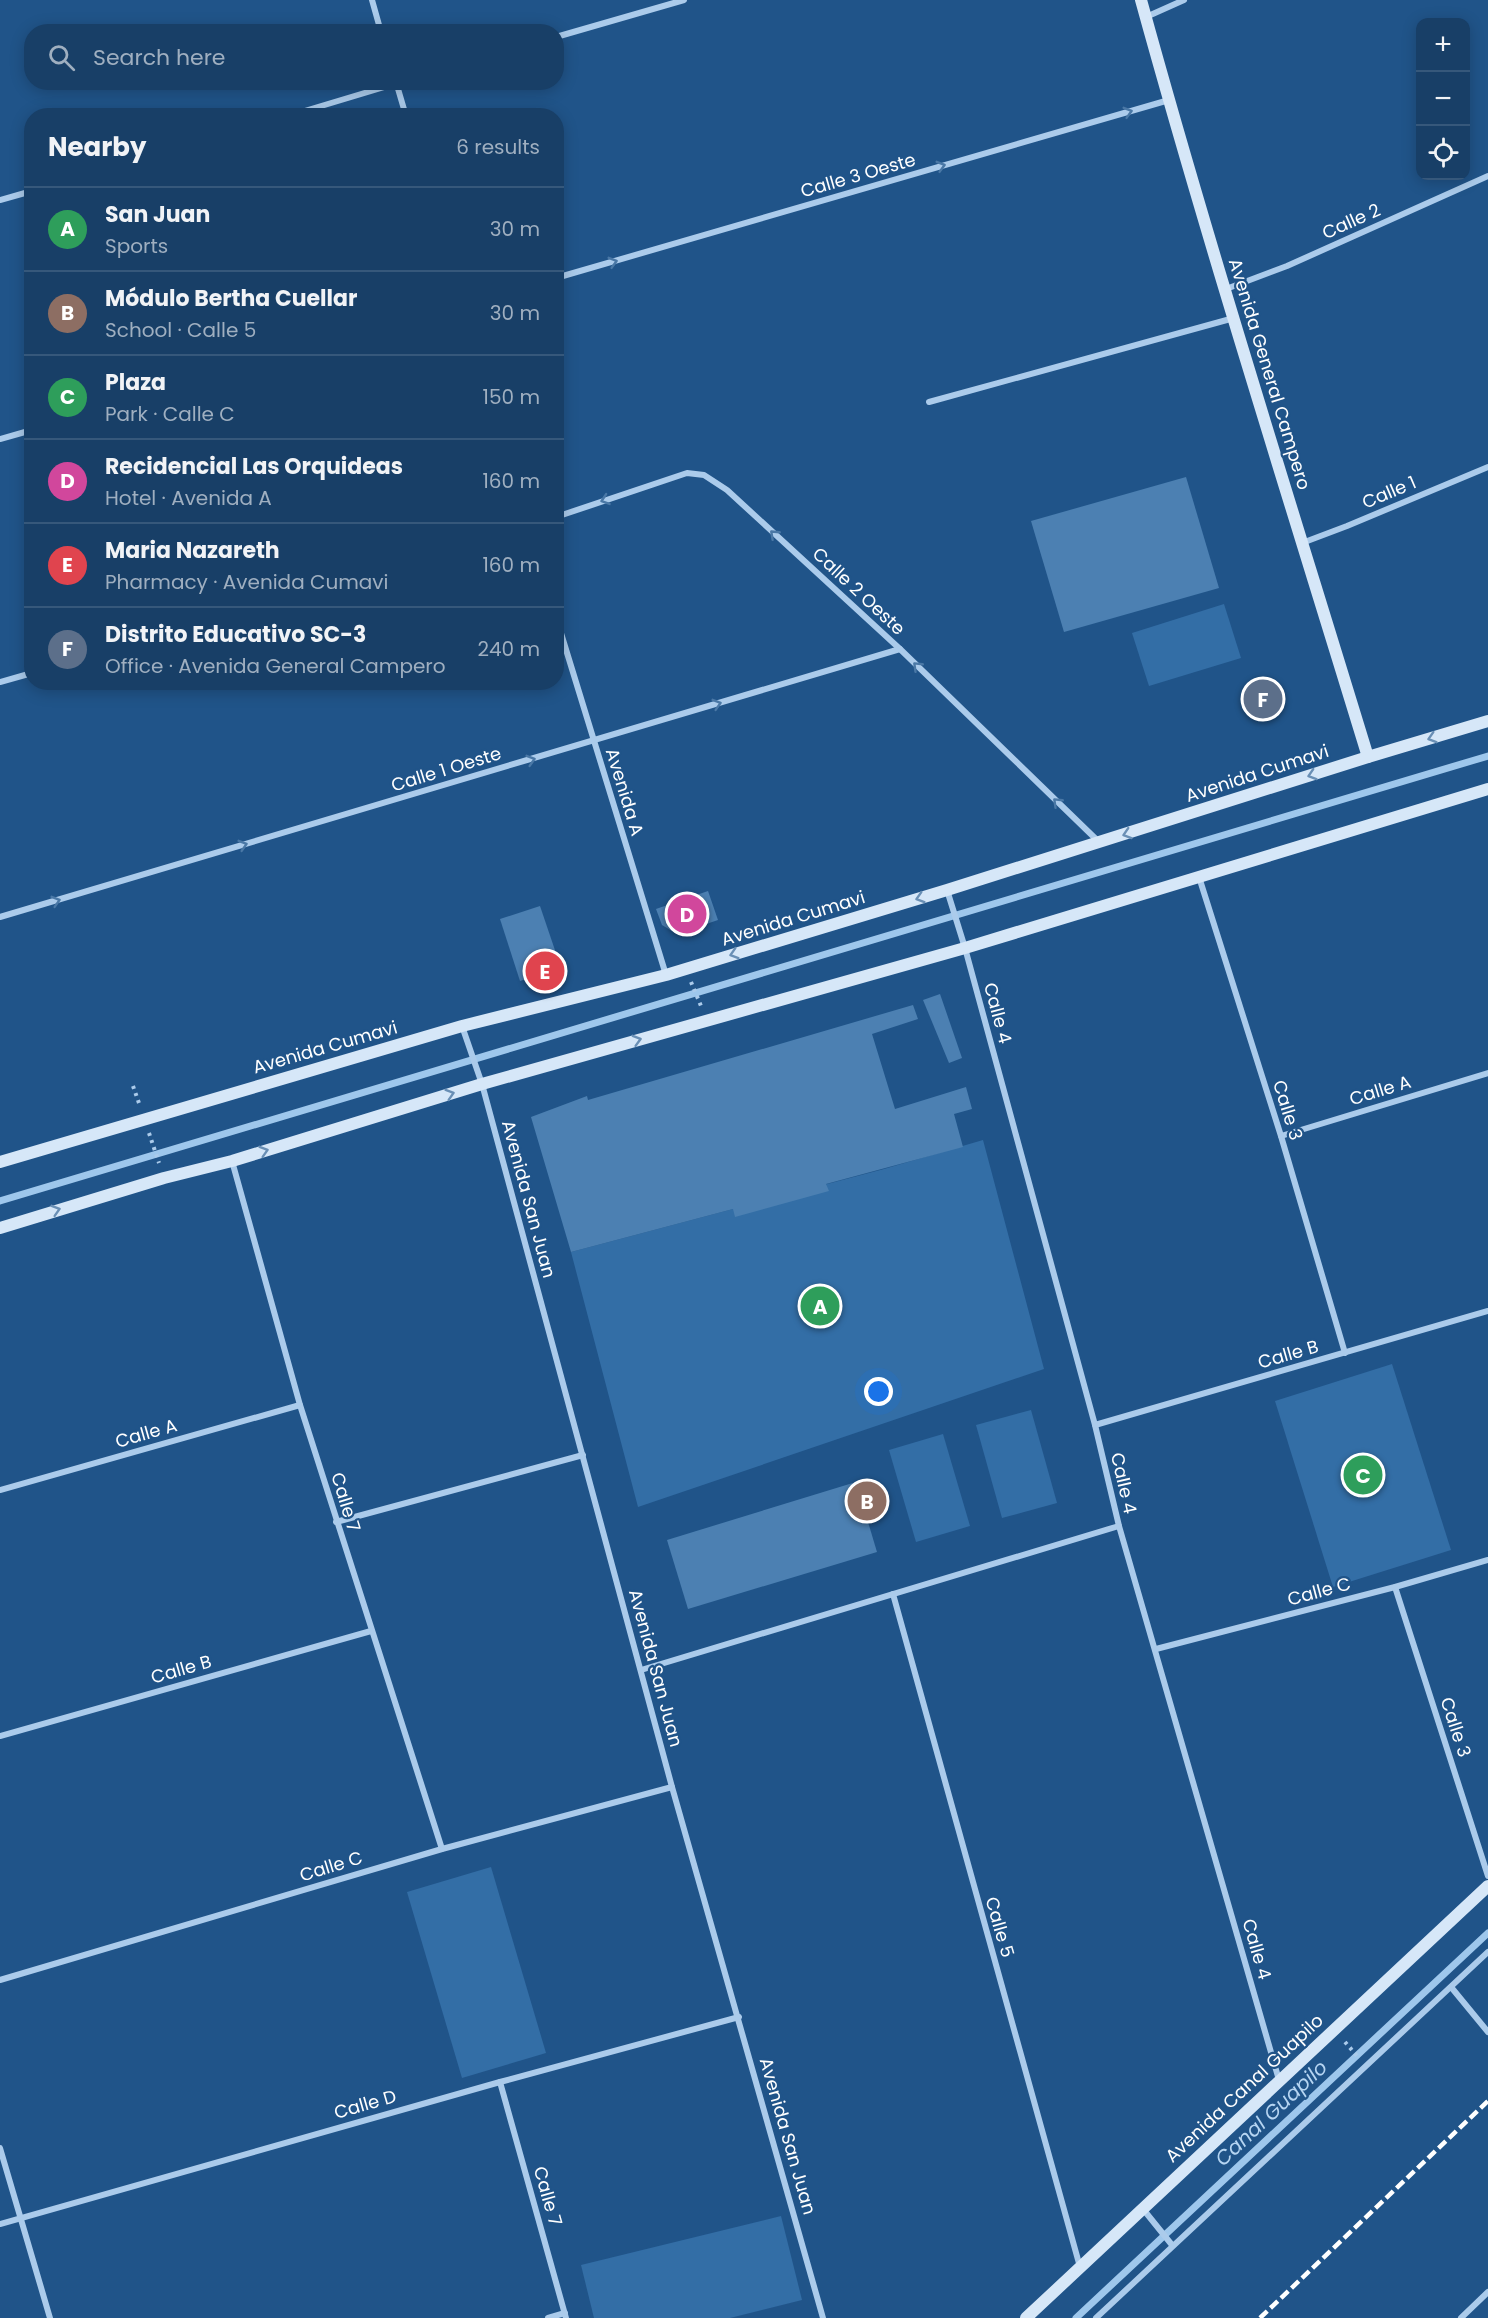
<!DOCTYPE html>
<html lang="en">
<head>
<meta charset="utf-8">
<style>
	body { margin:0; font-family:Poppins,sans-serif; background:#21466d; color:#f1f3f6 }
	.controls { position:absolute; right:18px; top:18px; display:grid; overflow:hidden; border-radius:12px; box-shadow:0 3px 15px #0003 }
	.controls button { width:54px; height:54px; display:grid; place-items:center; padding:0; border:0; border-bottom:2px solid #36587b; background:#183f67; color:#f1f3f6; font:30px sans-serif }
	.you { position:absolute; left:879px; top:1392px; width:21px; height:21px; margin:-15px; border:4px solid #fff; border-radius:50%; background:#1a73e8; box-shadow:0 0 0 9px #1a73e833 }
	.badge { display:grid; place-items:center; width:39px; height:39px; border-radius:50%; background:#8abfa5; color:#fff; font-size:20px; font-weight:700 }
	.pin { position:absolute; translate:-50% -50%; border:3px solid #fff; box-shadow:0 2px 6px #0006 }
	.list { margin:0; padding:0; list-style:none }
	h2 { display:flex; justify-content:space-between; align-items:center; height:78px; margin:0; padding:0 24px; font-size:26px }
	h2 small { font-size:20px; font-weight:400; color:#9fafc0 }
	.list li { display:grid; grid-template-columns:39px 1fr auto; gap:18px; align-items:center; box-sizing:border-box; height:84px; padding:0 24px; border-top:2px solid #36587b }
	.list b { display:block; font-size:22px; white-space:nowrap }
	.list p { margin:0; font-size:20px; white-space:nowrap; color:#9fafc0 }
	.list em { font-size:20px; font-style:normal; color:#9fafc0 }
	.icon { flex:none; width:33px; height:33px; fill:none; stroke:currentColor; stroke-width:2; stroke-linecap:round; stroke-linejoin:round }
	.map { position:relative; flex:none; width:1488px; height:2318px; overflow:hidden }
	.search { position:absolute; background:#183f67; box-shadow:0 3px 15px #0003; left:24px; top:24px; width:540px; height:66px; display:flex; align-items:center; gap:15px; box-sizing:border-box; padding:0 21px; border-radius:24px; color:#9fafc0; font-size:22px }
	.panel { position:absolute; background:#183f67; box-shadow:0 3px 15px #0003; left:24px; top:108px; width:540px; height:582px; border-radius:24px }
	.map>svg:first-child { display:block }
</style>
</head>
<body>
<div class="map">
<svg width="1488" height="2318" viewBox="0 0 1488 2318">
	<rect width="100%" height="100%" fill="#205489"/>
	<g fill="#336ea6">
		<polygon points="1224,604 1241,658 1149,686 1132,633"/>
		<polygon points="983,1140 1044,1369 638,1507 571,1252 884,1169"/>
		<polygon points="1392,1364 1451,1550 1333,1587 1275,1401"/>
		<polygon points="1031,1410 1057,1503 1002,1518 976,1425"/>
		<polygon points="943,1434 970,1526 916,1542 889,1450"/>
		<polygon points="491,1867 546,2053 462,2078 407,1892"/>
		<polygon points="781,2216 802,2300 730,2318 594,2318 581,2265"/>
	</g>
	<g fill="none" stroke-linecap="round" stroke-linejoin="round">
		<g stroke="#9ec7ec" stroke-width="7">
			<polyline points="0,1201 1488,756"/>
			<polyline points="1076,2318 1488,1933"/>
		</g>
	</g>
	<g fill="#4c80b2">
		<polygon points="1186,477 1219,588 1064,632 1031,521"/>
		<polygon points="708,891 718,920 677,934 662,925 656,909"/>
		<polygon points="540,906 561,968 520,981 500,919"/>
		<polygon points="940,994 962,1058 949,1063 923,1000"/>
		<polygon points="913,1005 918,1019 872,1034 895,1109 966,1087 972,1109 954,1114 963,1147 826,1184 829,1191 735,1217 733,1209 571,1252 531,1117 587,1096 588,1100"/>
		<polygon points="856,1482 877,1552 688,1609 667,1540"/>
	</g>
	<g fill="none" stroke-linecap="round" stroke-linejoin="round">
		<g stroke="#abcbeb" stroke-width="4" stroke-dasharray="3 4.5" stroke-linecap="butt">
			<polyline points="691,982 701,1006"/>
			<polyline points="133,1086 140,1106"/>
			<polyline points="149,1133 159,1163"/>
			<polyline points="1345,2042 1358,2057"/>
		</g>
		<g stroke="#abcbeb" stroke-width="6">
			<polyline points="372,0 381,32"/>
			<polyline points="1146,17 1184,0"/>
			<polyline points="556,37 684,0"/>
			<polyline points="396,82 406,116"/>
			<polyline points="288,116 401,82"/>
			<polyline points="0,200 32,191"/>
			<polyline points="556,278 1169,100"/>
			<polyline points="1226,289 1287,266 1488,176"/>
			<polyline points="929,402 1234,318"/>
			<polyline points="0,439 32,430"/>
			<polyline points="556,517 687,473 704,475 727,490 900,649 1099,842"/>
			<polyline points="1302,543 1347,526 1488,467"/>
			<polyline points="556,617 666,975"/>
			<polyline points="0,682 32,673"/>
			<polyline points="1199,877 1281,1136 1345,1353"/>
			<polyline points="947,890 965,948 1095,1425 1119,1526 1279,2080"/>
			<polyline points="0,917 900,649"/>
			<polyline points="462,1026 482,1084 672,1787 823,2318"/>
			<polyline points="1281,1136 1488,1073"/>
			<polyline points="232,1161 300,1405 442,1849"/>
			<polyline points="1095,1425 1488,1311"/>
			<polyline points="0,1490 300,1405"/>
			<polyline points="336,1522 583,1455"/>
			<polyline points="1395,1587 1488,1876"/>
			<polyline points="893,1594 1080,2267"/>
			<polyline points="1156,1649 1395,1587 1488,1560"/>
			<polyline points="641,1670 1119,1526"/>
			<polyline points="0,1736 371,1631"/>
			<polyline points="0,1980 442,1849 672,1787"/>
			<polyline points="1451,1987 1488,2032"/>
			<polyline points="500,2082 566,2318"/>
			<polyline points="0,2148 50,2318"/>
			<polyline points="1143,2209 1172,2245"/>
			<polyline points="0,2224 500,2082 739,2017"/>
			<polyline points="548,2318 565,2313"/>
			<polyline points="1096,2318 1488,1952"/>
			<polyline points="1461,2318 1488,2292"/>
		</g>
		<g stroke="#d6e7f8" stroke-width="12">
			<path d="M1141,0c70,254 150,505 227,757"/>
			<polyline points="0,1162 462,1026 666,975 947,890 1368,757 1488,721"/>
			<polyline points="0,1228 164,1178 232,1161 482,1084 965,948 1488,789"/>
			<polyline points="1026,2318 1488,1886"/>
		</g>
		<polyline stroke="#fff" stroke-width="4.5" stroke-dasharray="10 4.5" stroke-linecap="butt" points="1260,2318 1488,2101"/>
	</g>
	<defs><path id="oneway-chevron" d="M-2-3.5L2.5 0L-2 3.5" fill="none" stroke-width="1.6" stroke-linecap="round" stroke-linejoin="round" transform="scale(1.5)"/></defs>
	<g stroke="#4a78a6">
		<use href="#oneway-chevron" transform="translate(1128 112) rotate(-16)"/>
		<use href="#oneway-chevron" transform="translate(941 166) rotate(-16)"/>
		<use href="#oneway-chevron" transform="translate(613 262) rotate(-16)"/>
		<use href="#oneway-chevron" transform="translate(605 500) rotate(161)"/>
		<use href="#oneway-chevron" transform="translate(774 534) rotate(-137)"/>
		<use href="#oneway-chevron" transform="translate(917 666) rotate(-136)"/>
		<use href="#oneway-chevron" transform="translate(717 704) rotate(-17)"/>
		<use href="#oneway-chevron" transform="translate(531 760) rotate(-17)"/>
		<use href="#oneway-chevron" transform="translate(1057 802) rotate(-136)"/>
		<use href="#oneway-chevron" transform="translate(243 845) rotate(-17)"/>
		<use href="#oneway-chevron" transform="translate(56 901) rotate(-17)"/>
	</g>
	<g stroke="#698fb5">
		<use href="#oneway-chevron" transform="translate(1432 738) rotate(163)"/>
		<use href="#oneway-chevron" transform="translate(1312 775) rotate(162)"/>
		<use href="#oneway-chevron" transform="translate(1127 834) rotate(162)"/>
		<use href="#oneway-chevron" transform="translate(920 898) rotate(163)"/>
		<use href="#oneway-chevron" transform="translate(734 954) rotate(163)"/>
		<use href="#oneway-chevron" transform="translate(637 1040) rotate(-16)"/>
		<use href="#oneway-chevron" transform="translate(450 1094) rotate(-17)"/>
		<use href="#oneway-chevron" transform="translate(264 1151) rotate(-17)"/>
		<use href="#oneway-chevron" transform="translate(56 1210) rotate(-17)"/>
	</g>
	<g text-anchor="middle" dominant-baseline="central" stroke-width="4.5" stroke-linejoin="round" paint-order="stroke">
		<g font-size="18" fill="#fff" stroke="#205489">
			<text transform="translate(858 175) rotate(-16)">Calle 3 Oeste</text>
			<text transform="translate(1351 221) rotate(-24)">Calle 2</text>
			<text transform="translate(1270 374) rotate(73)">Avenida General Campero</text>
			<text transform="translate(1389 492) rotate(-23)">Calle 1</text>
			<text transform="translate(859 591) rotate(43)">Calle 2 Oeste</text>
			<text transform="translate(446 769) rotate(-17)">Calle 1 Oeste</text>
			<text transform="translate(1257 773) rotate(-18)">Avenida Cumavi</text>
			<text transform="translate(625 792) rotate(73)">Avenida A</text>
			<text transform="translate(793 918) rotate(-17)">Avenida Cumavi</text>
			<text transform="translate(998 1013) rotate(75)">Calle 4</text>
			<text transform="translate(325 1047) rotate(-16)">Avenida Cumavi</text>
			<text transform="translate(1380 1090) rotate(-17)">Calle A</text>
			<text transform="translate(1288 1110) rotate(73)">Calle 3</text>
			<text transform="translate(529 1199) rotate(75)">Avenida San Juan</text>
			<text transform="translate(1288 1354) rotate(-16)">Calle B</text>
			<text transform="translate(146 1433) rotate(-16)">Calle A</text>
			<text transform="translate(1124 1483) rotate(77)">Calle 4</text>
			<text transform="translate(346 1502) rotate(73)">Calle 7</text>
			<text transform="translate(1319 1591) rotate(-15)">Calle C</text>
			<text transform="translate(656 1668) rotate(75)">Avenida San Juan</text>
			<text transform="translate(181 1669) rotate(-16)">Calle B</text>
			<text transform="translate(1456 1727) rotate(72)">Calle 3</text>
			<text transform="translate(331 1866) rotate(-17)">Calle C</text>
			<text transform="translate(1000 1927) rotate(74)">Calle 5</text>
			<text transform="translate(1257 1949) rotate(74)">Calle 4</text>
			<text transform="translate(1244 2088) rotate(-43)">Avenida Canal Guapilo</text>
			<text transform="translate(365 2104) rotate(-16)">Calle D</text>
			<text transform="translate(788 2136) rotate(74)">Avenida San Juan</text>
			<text transform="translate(548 2196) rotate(74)">Calle 7</text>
		</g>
		<g font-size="20" font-style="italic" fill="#b6d5f2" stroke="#205489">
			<text transform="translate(1271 2113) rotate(-43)">Canal Guapilo</text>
		</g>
	</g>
</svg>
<div class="controls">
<button>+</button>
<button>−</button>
<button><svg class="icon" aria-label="locate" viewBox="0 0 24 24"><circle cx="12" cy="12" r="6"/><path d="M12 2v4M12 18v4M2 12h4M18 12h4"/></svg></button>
</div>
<div class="you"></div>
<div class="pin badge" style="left:820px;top:1306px;background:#2e9e5b">A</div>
<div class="pin badge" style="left:867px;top:1501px;background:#8d6e63">B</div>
<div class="pin badge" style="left:1363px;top:1475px;background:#2e9e5b">C</div>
<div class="pin badge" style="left:687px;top:914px;background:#d1479c">D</div>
<div class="pin badge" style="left:545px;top:971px;background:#e0444e">E</div>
<div class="pin badge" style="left:1263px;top:699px;background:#5c6f8a">F</div>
<div class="search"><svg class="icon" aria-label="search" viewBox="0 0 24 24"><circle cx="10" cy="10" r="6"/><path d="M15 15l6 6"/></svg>Search here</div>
<section class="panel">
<h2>Nearby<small>6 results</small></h2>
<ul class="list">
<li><span class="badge" style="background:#2e9e5b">A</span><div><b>San Juan</b><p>Sports</p></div><em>30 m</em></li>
<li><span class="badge" style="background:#8d6e63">B</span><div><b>Módulo Bertha Cuellar</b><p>School · Calle 5</p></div><em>30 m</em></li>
<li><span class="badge" style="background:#2e9e5b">C</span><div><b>Plaza</b><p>Park · Calle C</p></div><em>150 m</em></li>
<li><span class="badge" style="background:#d1479c">D</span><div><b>Recidencial Las Orquideas</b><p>Hotel · Avenida A</p></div><em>160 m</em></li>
<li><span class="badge" style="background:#e0444e">E</span><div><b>Maria Nazareth</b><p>Pharmacy · Avenida Cumavi</p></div><em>160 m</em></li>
<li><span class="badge" style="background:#5c6f8a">F</span><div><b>Distrito Educativo SC-3</b><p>Office · Avenida General Campero</p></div><em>240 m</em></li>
</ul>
</section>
</div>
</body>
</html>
